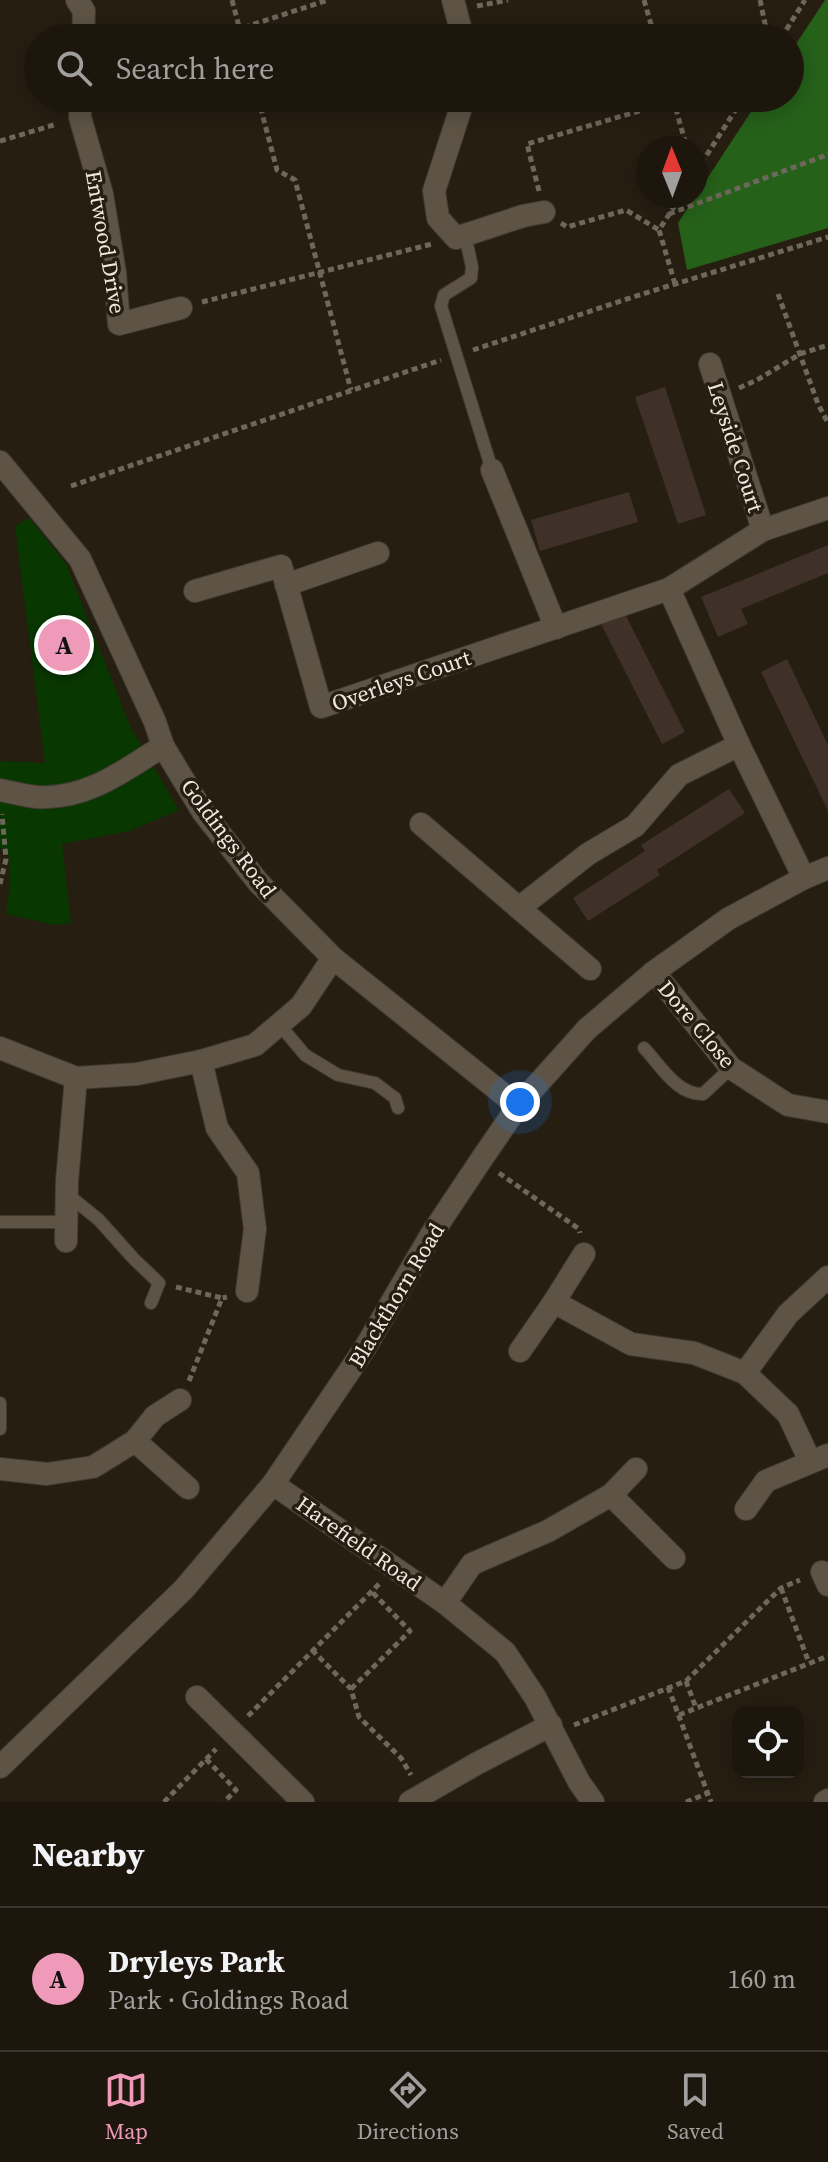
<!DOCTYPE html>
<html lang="en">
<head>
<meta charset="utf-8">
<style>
	body { margin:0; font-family:"Source Serif 4",serif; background:#251f16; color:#f1f3f6 }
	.controls { position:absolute; right:24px; bottom:24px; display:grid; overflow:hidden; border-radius:16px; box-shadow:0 4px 20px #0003 }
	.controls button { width:72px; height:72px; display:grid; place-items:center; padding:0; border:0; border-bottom:2px solid #3a352e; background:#1c160d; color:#f1f3f6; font:40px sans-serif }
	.compass { position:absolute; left:636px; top:136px; width:72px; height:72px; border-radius:50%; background:#1c160d; box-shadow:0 4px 20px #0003; rotate:359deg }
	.you { position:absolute; left:520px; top:1102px; width:28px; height:28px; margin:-20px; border:6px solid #fff; border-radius:50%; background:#1a73e8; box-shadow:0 0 0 12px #1a73e833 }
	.badge { display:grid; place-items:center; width:52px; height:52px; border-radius:50%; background:#ef9ab8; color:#111; font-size:26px; font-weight:700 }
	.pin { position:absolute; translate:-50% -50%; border:4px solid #fff; box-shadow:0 2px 8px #0006 }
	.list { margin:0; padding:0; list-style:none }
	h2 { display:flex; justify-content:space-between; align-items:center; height:104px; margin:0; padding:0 32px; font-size:34px }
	h2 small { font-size:26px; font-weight:400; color:#a09f9d }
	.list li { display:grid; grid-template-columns:52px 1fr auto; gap:24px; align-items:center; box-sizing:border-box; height:144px; padding:0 32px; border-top:2px solid #3a352e }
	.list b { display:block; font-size:30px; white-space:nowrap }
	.list p { margin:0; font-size:26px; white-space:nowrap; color:#a09f9d }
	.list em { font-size:26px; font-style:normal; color:#a09f9d }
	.icon { flex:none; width:44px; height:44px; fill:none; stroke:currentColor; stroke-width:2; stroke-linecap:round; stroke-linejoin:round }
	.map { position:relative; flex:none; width:828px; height:1802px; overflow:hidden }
	.search { position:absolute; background:#1c160d; box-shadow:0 4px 20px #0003; left:24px; right:24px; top:24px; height:88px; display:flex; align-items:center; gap:20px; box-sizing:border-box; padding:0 28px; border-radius:44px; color:#a09f9d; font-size:30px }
	.sheet { height:248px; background:#1c160d }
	nav { display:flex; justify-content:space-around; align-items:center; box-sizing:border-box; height:112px; border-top:2px solid #3a352e; background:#1c160d; font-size:22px; color:#a09f9d }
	nav a { display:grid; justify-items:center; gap:4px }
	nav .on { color:#ef9ab8 }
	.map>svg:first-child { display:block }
</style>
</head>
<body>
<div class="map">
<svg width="828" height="1802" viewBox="0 0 828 1802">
	<rect width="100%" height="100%" fill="#261e11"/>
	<polygon fill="#093700" points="29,518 66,564 130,726 179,810 130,831 62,844 71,923 54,925 6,914 10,883 8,851 0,848 0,761 45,763 15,526"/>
	<polygon fill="#26611a" points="825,0 828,0 828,228 687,270 678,223 760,98 790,98 790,53"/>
	<g fill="#3f3128">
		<polygon points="665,387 706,515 678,524 635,397"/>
		<polygon points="629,492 638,522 540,551 531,520"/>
		<polygon points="828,545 828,573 741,609 748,624 718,637 701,597"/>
		<polygon points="624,612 685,732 662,744 601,624"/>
		<polygon points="787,659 828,745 828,811 761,672"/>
		<polygon points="729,789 745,813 657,870 660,875 588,921 573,898 645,851 641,845"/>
	</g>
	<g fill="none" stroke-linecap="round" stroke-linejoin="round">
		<g stroke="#403a32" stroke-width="14">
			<g id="service">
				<polyline points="465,235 472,267 471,278 444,295 441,306 492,470"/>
				<polyline points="279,1024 305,1055 338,1075 375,1083 395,1098 398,1108"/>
				<path d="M644,1048c17,18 33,47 59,46l28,-26"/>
				<polyline points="67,1194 99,1220 133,1258 159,1283 151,1303"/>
				<polyline points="0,1222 67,1222"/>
				<polyline points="0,1403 0,1429"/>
			</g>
		</g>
		<g stroke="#403a32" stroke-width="24">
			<g id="minor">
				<polyline points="77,0 84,11 83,38"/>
				<polyline points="453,0 463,38"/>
				<polyline points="81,98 80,117 102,194 115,273 119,324 181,308"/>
				<polyline points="464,98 434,191 438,218 456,238 523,216 544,212"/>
				<polyline points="710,364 763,530"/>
				<polyline points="0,462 80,559 155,722 163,746 203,812 258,882 333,958 518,1106"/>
				<polyline points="492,470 556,628"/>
				<polyline points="286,585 378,553"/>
				<polyline points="669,589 739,745 804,878"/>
				<polyline points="195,591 281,566 321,707 669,589 763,530 828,508"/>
				<path d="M0,790c12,2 25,6 37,7 49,3 87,-26 126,-51"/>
				<polyline points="421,824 590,969"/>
				<polyline points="519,908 588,854 635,826 679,775 739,745"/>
				<polyline points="654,972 731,1068 788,1105 828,1112"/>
				<polyline points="0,1048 76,1078 137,1074 201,1061 255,1045 301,1006 333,958"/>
				<polyline points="201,1061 217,1128 248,1173 255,1229 247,1291"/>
				<polyline points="66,1241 67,1181 76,1078"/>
				<polyline points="554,1302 631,1344 694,1353 745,1373 788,1414 810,1461"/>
				<polyline points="520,1351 554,1302 584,1254"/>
				<polyline points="745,1373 788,1314 828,1277"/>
				<polyline points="135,1441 188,1488"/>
				<polyline points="0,1469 47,1474 93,1467 135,1441 155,1416 180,1400"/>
				<polyline points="273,1484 445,1603 505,1652 535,1697 579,1782 593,1802"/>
				<polyline points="611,1495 674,1558"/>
				<polyline points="746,1509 766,1481 828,1455"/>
				<polyline points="822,1572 828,1585"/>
				<polyline points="445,1603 472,1564 548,1531 611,1495 636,1469"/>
				<polyline points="197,1697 303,1802"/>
				<polyline points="410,1802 476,1764 551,1725"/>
				<polyline points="825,1802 828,1800"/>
			</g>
		</g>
		<g stroke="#403a32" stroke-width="24">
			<polyline id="tertiary" points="0,1767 184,1589 273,1484 365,1348 431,1235 481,1160 518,1106 587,1029 654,972 728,919 804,878 828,868"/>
		</g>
		<g stroke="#6e675b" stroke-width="5" stroke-dasharray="6 4" stroke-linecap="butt">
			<polyline points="232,0 242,38"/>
			<polyline points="644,0 655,38"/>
			<polyline points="760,0 768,38"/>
			<polyline points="477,6 508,0"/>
			<polyline points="227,38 239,29 328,0"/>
			<polyline points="781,38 805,0"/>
			<polyline points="258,98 277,170 295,180 351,390"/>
			<polyline points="673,99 687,148"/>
			<polyline points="0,141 57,124"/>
			<polyline points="696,172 743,98"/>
			<polyline points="539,191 527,144 673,101"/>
			<polyline points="669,214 824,156 828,153"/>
			<polyline points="561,223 567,227 626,210 659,230"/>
			<polyline points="675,284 659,230 681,196"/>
			<polyline points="778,294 818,404 828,423"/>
			<polyline points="202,302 432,244"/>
			<polyline points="473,350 636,296 828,237"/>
			<polyline points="739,388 757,380 800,354 828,345"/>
			<polyline points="71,486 441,360"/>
			<polyline points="0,884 6,859 2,814"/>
			<polyline points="499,1173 579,1229 580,1233"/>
			<polyline points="176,1287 222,1298"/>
			<polyline points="189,1381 222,1298 227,1297"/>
			<polyline points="781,1588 809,1663"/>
			<polyline points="312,1650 351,1689 359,1717 401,1758 411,1775"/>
			<polyline points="686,1681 696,1708"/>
			<polyline points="668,1687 711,1802"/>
			<polyline points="351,1689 410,1631 372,1592"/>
			<polyline points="679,1715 828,1656"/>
			<polyline points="248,1716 379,1584"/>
			<polyline points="574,1725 686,1681 781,1588 800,1580"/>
			<polyline points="206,1759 236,1790 224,1802"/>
			<polyline points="164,1802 216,1749"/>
			<polyline points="686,1802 708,1793"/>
		</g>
		<use href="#service" stroke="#5d5445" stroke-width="12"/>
		<use href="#minor" stroke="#5d5445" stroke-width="22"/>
		<use href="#tertiary" stroke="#5d5445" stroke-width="22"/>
	</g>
	<g text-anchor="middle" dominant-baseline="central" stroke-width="7" stroke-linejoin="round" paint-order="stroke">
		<g font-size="22" fill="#efe9e0" stroke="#261e11">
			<text transform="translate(106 242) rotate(80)">Entwood Drive</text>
			<text transform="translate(736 447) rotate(72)">Leyside Court</text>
			<text transform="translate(401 680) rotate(-19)">Overleys Court</text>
			<text transform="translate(229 838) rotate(53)">Goldings Road</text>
			<text transform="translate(697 1024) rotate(50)">Dore Close</text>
			<text transform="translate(396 1295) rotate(-59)">Blackthorn Road</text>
			<text transform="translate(359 1543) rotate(35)">Harefield Road</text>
		</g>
	</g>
</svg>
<div class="controls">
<button><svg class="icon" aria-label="locate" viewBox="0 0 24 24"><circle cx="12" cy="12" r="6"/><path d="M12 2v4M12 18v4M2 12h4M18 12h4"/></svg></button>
</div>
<svg class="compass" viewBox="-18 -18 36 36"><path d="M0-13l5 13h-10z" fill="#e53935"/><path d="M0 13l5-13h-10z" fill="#a09f9d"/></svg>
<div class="you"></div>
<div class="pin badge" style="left:64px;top:645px">A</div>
<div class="search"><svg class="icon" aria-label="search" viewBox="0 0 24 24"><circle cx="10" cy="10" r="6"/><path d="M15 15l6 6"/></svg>Search here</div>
</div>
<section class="sheet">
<h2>Nearby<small></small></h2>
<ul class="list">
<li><span class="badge">A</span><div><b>Dryleys Park</b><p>Park · Goldings Road</p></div><em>160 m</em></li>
</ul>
</section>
<nav>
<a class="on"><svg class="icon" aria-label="map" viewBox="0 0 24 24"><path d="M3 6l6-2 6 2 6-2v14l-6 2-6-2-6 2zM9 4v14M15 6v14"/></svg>Map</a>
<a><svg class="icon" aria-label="directions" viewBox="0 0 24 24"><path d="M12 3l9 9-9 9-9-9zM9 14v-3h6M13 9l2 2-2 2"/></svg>Directions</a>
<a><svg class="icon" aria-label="saved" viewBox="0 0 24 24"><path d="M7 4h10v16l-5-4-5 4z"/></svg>Saved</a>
</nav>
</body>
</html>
